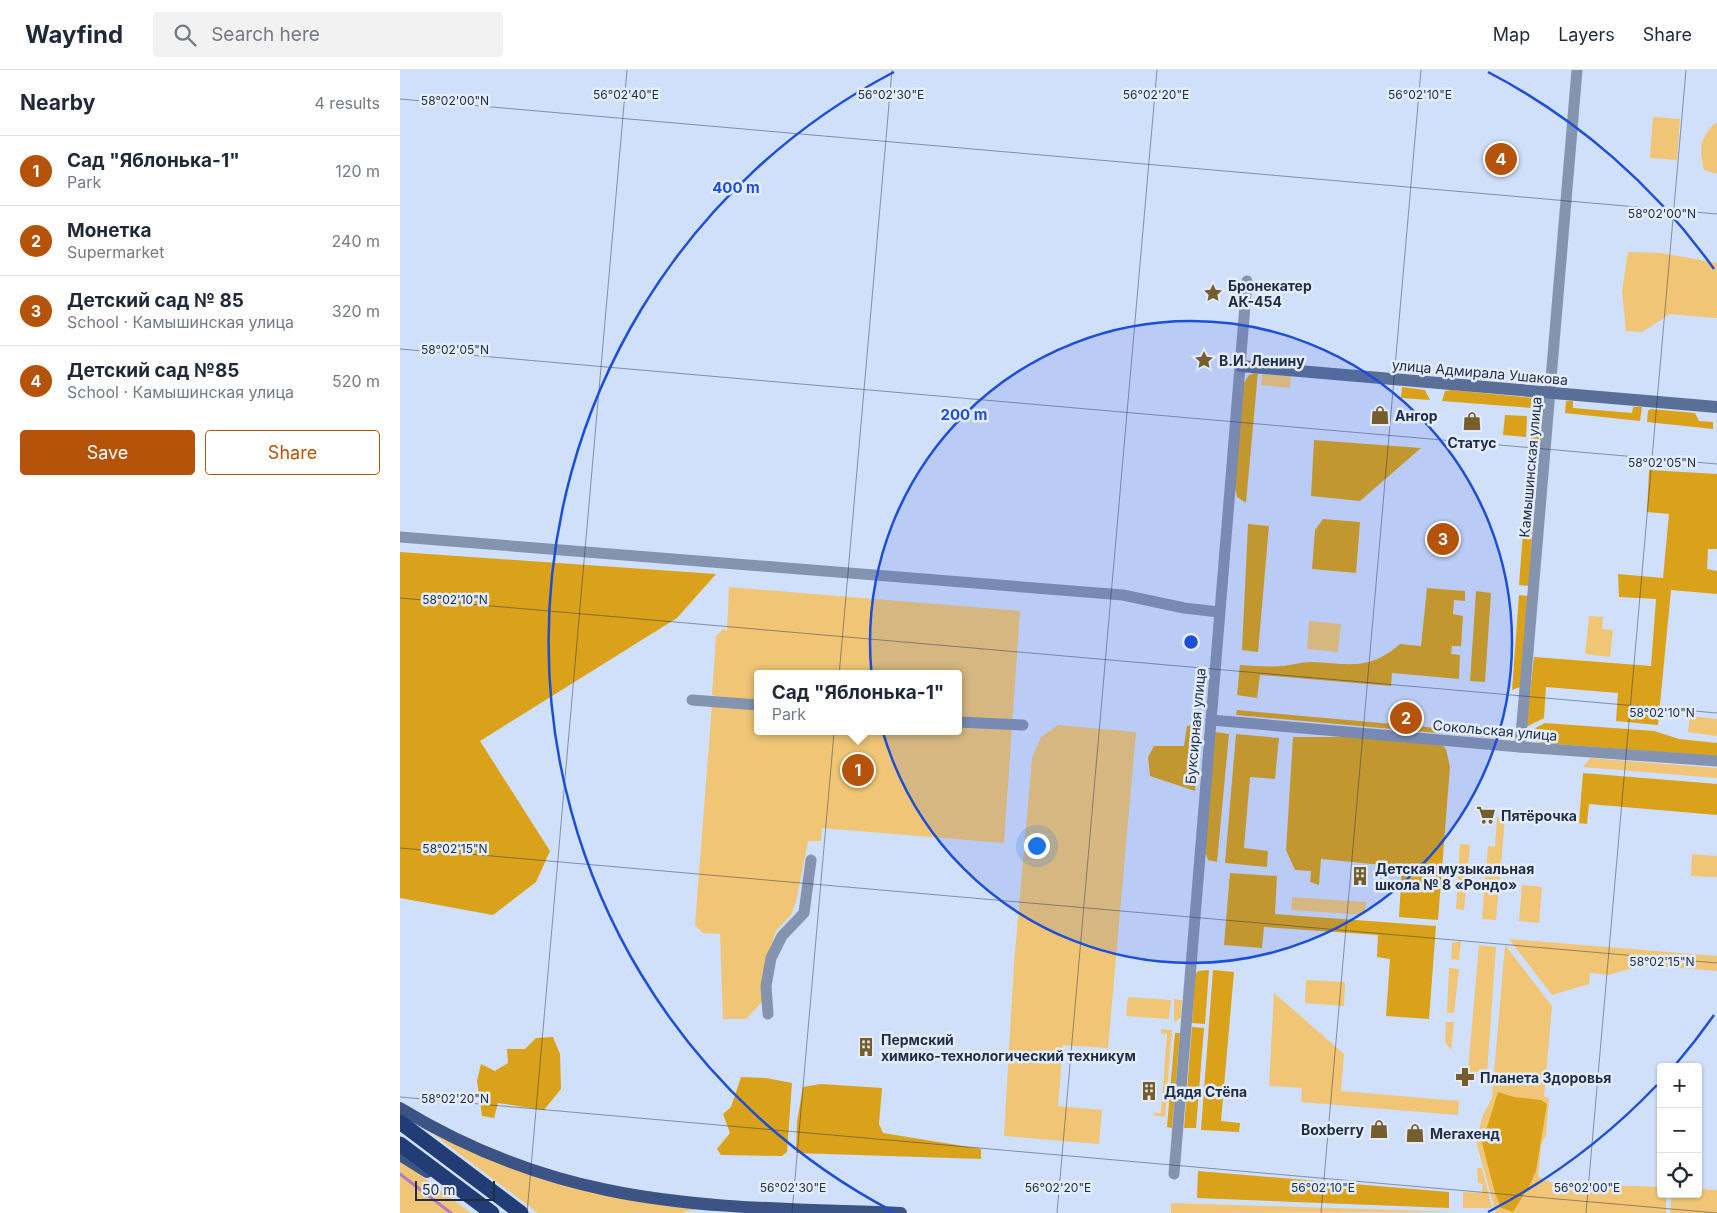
<!DOCTYPE html>
<html lang="en">
<head>
<meta charset="utf-8">
<style>
	body { margin:0; font-family:Inter,sans-serif; background:#f2f2f3; color:#1f2937 }
	.controls { position:absolute; right:15px; bottom:15px; display:grid; overflow:hidden; border-radius:5px; box-shadow:0 1px 4px #0004 }
	.controls button { width:45px; height:45px; display:grid; place-items:center; padding:0; border:0; border-bottom:1px solid #e0e1e3; background:#fff; color:#1f2937; font:25px sans-serif }
	.scale { position:absolute; left:15px; bottom:12px; width:80px; box-sizing:border-box; padding-left:5px; border:2px solid #1f2d47; border-top:0; font-size:14px; line-height:18px; white-space:nowrap; color:#1f2d47; -webkit-text-stroke:4px #e4ecfa; paint-order:stroke }
	.you { position:absolute; left:636px; top:775px; width:18px; height:18px; margin:-12px; border:4px solid #fff; border-radius:50%; background:#1a73e8; box-shadow:0 0 0 8px #1a73e833 }
	.badge { display:grid; place-items:center; width:32px; height:32px; border-radius:50%; background:#b45309; color:#fff; font-size:16px; font-weight:700 }
	.pin { position:absolute; translate:-50% -50%; border:2px solid #fff; box-shadow:0 1px 5px #0006 }
	.popup { position:absolute; left:354px; top:600px; width:208px; height:65px; box-sizing:border-box; display:grid; place-content:center; border-radius:5px; background:#fff; filter:drop-shadow(0 1px 4px #0005); font-size:16px; white-space:nowrap; color:#747a83 }
	.popup b { font-size:19px; color:#1f2937 }
	.popup::after { content:''; position:absolute; left:50%; top:100%; margin-left:-10px; border:10px solid transparent; border-top-color:#fff }
	.list { margin:0; padding:0; list-style:none }
	h2 { display:flex; justify-content:space-between; align-items:center; height:65px; margin:0; padding:0 20px; font-size:21px }
	h2 small { font-size:16px; font-weight:400; color:#747a83 }
	.list li { display:grid; grid-template-columns:32px 1fr auto; gap:15px; align-items:center; box-sizing:border-box; height:70px; padding:0 20px; border-top:1px solid #e0e1e3 }
	.list b { display:block; font-size:19px; white-space:nowrap }
	.list p { margin:0; font-size:16px; white-space:nowrap; color:#747a83 }
	.list em { font-size:16px; font-style:normal; color:#747a83 }
	.actions { display:flex; gap:10px; padding:15px 20px }
	.actions a { flex:1; padding:11px 0; border:1px solid #b45309; border-radius:5px; text-align:center; font-size:18px; color:#b45309 }
	.actions .main { background:#b45309; color:#fff }
	.icon { flex:none; width:28px; height:28px; fill:none; stroke:currentColor; stroke-width:2; stroke-linecap:round; stroke-linejoin:round }
	.map { position:relative; flex:none; width:1317px; height:1143px; overflow:hidden }
	header { display:flex; align-items:center; gap:30px; box-sizing:border-box; height:70px; padding:0 25px; background:#fff; border-bottom:1px solid #e0e1e3 }
	header strong { font-size:24px }
	nav { display:flex; gap:28px; margin-inline-start:auto; font-size:18px }
	.search { width:350px; height:45px; background:#f2f2f3; display:flex; align-items:center; gap:12px; box-sizing:border-box; padding:0 18px; border-radius:5px; color:#747a83; font-size:19px }
	main { display:flex }
	aside { flex:1; background:#fff }
	.map>svg:first-child { display:block }
</style>
</head>
<body>
<header>
<strong>Wayfind</strong>
<div class="search"><svg class="icon" aria-label="search" viewBox="0 0 24 24"><circle cx="10" cy="10" r="6"/><path d="M15 15l6 6"/></svg>Search here</div>
<nav><a>Map</a><a>Layers</a><a>Share</a></nav>
</header>
<main>
<aside>
<h2>Nearby<small>4 results</small></h2>
<ul class="list">
<li><span class="badge">1</span><div><b>Сад &quot;Яблонька-1&quot;</b><p>Park</p></div><em>120 m</em></li>
<li><span class="badge">2</span><div><b>Монетка</b><p>Supermarket</p></div><em>240 m</em></li>
<li><span class="badge">3</span><div><b>Детский сад № 85</b><p>School · Камышинская улица</p></div><em>320 m</em></li>
<li><span class="badge">4</span><div><b>Детский сад №85</b><p>School · Камышинская улица</p></div><em>520 m</em></li>
</ul>
<div class="actions"><a class="main">Save</a><a>Share</a></div>
</aside>
<div class="map">
<svg width="1317" height="1143" viewBox="0 0 1317 1143">
	<rect width="100%" height="100%" fill="#d0dffa"/>
	<g fill="#f0c676" fill-rule="evenodd">
		<polygon points="1253,47 1280,49 1277,90 1250,88"/>
		<path d="M1315,53h2v51l-13,-4c-5,-22 -5,-30 11,-47z"/>
		<polygon points="1228,182 1261,183 1317,193 1317,248 1270,244 1242,262 1226,261 1222,221"/>
		<polygon points="862,304 891,306 890,318 861,315"/>
		<path d="M329,517l291,24 -16,232 -182,-15 -1,13h-13l-12,61 -5,13 -15,16 -9,26 -4,44 -17,18h-23l-3,-85 -17,-1 -8,-8 17,-220 10,-8 -10,-2 4,-59 7,-7 4,2zM358,604h200v57h-200z"/>
		<polygon points="1189,546 1203,547 1202,559 1213,560 1210,587 1185,584"/>
		<polygon points="909,551 941,554 938,582 907,579"/>
		<polygon points="1290,646 1317,649 1317,666 1288,662"/>
		<polygon points="658,655 736,662 708,978 663,975 658,1036 702,1040 699,1074 604,1066 614,894 632,688 641,667"/>
		<polygon points="1061,660 1102,663 1102,669 1061,665"/>
		<polygon points="1190,688 1317,698 1317,708 1183,697"/>
		<polygon points="1097,747 1105,748 1096,850 1082,849 1088,776 1095,777"/>
		<polygon points="1060,774 1070,775 1064,840 1056,839"/>
		<polygon points="1292,784 1317,786 1317,807 1291,806"/>
		<polygon points="1122,815 1142,817 1139,853 1119,851"/>
		<polygon points="892,827 966,832 965,845 891,840"/>
		<polygon points="1109,869 1317,886 1317,901 1243,895 1209,905 1190,903 1189,914 1152,925"/>
		<polygon points="1061,871 1059,890 1051,889 1052,873"/>
		<polygon points="1079,875 1096,877 1087,1003 1068,1001"/>
		<polygon points="1105,875 1152,936 1144,1027 1149,1028 1146,1065 1141,1075 1138,1106 1152,1113 1261,1117 1261,1124 1266,1124 1266,1143 1096,1143 1076,1071 1083,1045 1092,1028"/>
		<polygon points="1049,898 1059,899 1054,943 1047,943"/>
		<polygon points="906,910 945,912 944,936 905,933"/>
		<polygon points="874,923 944,984 941,1021 1059,1031 1058,1045 901,1032 902,1018 869,1016"/>
		<polygon points="728,927 771,930 769,949 726,946"/>
		<polygon points="774,929 782,930 781,948 774,952"/>
		<polygon points="1046,952 1054,952 1051,980 1045,972"/>
		<polygon points="761,959 772,960 765,1047 754,1045 754,1043 761,1043 767,964 761,963"/>
		<polygon points="20,1054 95,1090 296,1139 281,1143 138,1143"/>
		<polygon points="0,1090 71,1143 0,1143"/>
		<polygon points="1077,1098 1082,1098 1092,1138 1063,1138 1063,1122 1082,1123 1083,1114 1078,1113"/>
		<polygon points="1298,1119 1317,1120 1317,1143 1270,1143 1272,1124 1298,1124"/>
		<polygon points="771,1133 1057,1142 771,1143"/>
	</g>
	<g fill="#daa21a">
		<polygon points="858,302 846,433 837,427 835,417 843,314 849,305"/>
		<polygon points="1002,317 1025,320 1030,330 1001,328"/>
		<polygon points="1051,320 1133,328 1132,338 1042,331 1045,321"/>
		<polygon points="1166,331 1173,331 1173,338 1232,343 1233,337 1242,337 1240,351 1165,343"/>
		<polygon points="1251,339 1295,343 1299,351 1313,352 1313,359 1247,352 1248,341"/>
		<polygon points="1105,345 1127,346 1126,367 1103,365"/>
		<polygon points="1133,346 1141,347 1135,425 1126,425"/>
		<polygon points="914,370 1021,378 960,431 911,426"/>
		<polygon points="1249,400 1317,404 1317,479 1308,479 1307,499 1317,501 1317,524 1271,520 1258,655 1216,651 1218,623 1146,617 1144,648 1126,657 1134,587 1251,596 1256,529 1219,527 1218,504 1263,508 1269,444 1247,442"/>
		<polygon points="1125,436 1134,436 1129,516 1119,515"/>
		<polygon points="923,449 960,452 956,503 912,499 915,460"/>
		<polygon points="848,454 869,456 858,582 842,580"/>
		<polygon points="0,482 316,504 277,548 80,671 150,781 136,812 93,845 0,828"/>
		<path d="M1027,518l38,3v10l-11,-1 -1,14 10,2 -2,30h-9l-1,8 9,1 -1,24 -67,-6 -1,13 -131,-11 -3,23 -20,-3 3,-30c14,1 28,2 43,1 9,-1 18,-4 27,-4 38,1 58,10 90,-18l21,2z"/>
		<polygon points="1076,521 1091,523 1085,612 1070,611"/>
		<polygon points="1119,525 1128,526 1120,617 1112,620"/>
		<polygon points="837,640 1037,658 1037,663 836,645"/>
		<polygon points="1145,653 1254,661 1279,669 1317,673 1317,686 1142,673 1129,669 1126,663"/>
		<polygon points="800,654 795,721 750,706 748,687 754,676 784,676 787,656"/>
		<polygon points="815,662 829,664 817,792 808,790 805,782"/>
		<polygon points="836,664 879,668 875,709 850,707 844,778 868,781 867,797 825,793"/>
		<polygon points="893,667 951,667 1042,675 1046,679 1050,697 1038,850 999,847 1002,797 921,789 919,815 910,812 911,801 895,800 886,780"/>
		<polygon points="1183,703 1317,714 1317,745 1189,734 1187,754 1179,753"/>
		<polygon points="830,803 877,806 875,844 1036,856 1029,949 986,946 990,889 977,887 978,865 864,857 862,878 824,875"/>
		<polygon points="809,900 805,954 792,953 795,905 798,901"/>
		<polygon points="813,900 834,902 821,1051 840,1053 839,1062 801,1060"/>
		<polygon points="792,957 804,958 796,1058 784,1058"/>
		<polygon points="775,963 780,963 772,1058 767,1057"/>
		<polygon points="153,967 160,984 161,1019 144,1040 98,1033 94,1048 82,1046 77,1011 81,994 95,1001 108,993 107,979 125,979 136,968"/>
		<polygon points="341,1007 366,1008 392,1013 387,1082 382,1086 321,1085 317,1079 330,1063 323,1044 331,1037"/>
		<polygon points="421,1014 482,1018 479,1054 483,1063 581,1079 581,1089 396,1083 397,1052 403,1017"/>
		<polygon points="1098,1022 1114,1027 1141,1030 1147,1034 1136,1101 1130,1115 1113,1142 1101,1138 1095,1123 1082,1073"/>
		<polygon points="798,1101 1049,1122 1049,1138 797,1128"/>
	</g>
	<g fill="none" stroke-linecap="round" stroke-linejoin="round">
		<polyline stroke="#af7cc2" stroke-width="3" points="0,1104 51,1143"/>
		<g stroke="#8493b0" stroke-width="11">
			<polyline points="0,467 723,525 784,538 819,542"/>
			<polyline points="292,630 358,635"/>
			<polyline points="811,650 1120,677 1317,691"/>
			<polyline points="558,652 623,655"/>
			<polyline points="1120,677 1177,0"/>
			<polyline points="368,944 366,916 371,888 382,866 404,843 411,790"/>
			<polyline points="774,1104 847,211"/>
		</g>
		<polyline stroke="#596f97" stroke-width="12" points="840,296 1317,337"/>
		<g stroke="#3b5485" stroke-width="12">
			<path d="M0,1038c64,39 134,67 207,82 96,20 197,19 294,23"/>
			<polyline points="0,1085 27,1102"/>
		</g>
		<g stroke="#223d75" stroke-width="15">
			<polyline points="0,1052 121,1143"/>
			<polyline points="0,1074 92,1143"/>
		</g>
	</g>
	<path fill="none" stroke="#1f2d47" stroke-width="1" stroke-opacity="0.45" d="M0,29l1317,115M0,279l1317,115M0,528l1317,115M0,778l1317,115M0,1027l1317,116M127,1143l100,-1143M392,1143l100,-1143M657,1143l100,-1143M921,1143l100,-1143M1186,1143l100,-1143"/>
	<circle cx="791" cy="572" r="321" fill="#1d4ed8" fill-opacity=".12"/>
	<g fill="none" stroke="#1d4ed8" stroke-width="2.5">
		<circle cx="791" cy="572" r="321"/>
		<path d="M1314 945A643 643 0 0 1 1276 994M1257 1015A643 643 0 0 1 1088 1142M494 1142A643 643 0 0 1 494 2M1088 2A643 643 0 0 1 1314 199"/>
	</g>
	<defs>
		<g id="sight-bare" transform="scale(1.5)"><path d="M0-6L1.8-2.2L6-1.7L2.9 1.2L3.7 5.4L0 3.3L-3.7 5.4L-2.9 1.2L-6-1.7L-1.8-2.2Z" fill="#755d2e" stroke="#e4ecfa" stroke-width="2.5" paint-order="stroke"/></g>
		<g id="shop-bare" transform="scale(1.5)"><path d="M-5-2.5h2.3a2.7 3.5 0 0 1 5.4 0H5L5.5 6h-11ZM-1.5-2.5h3a1.5 2.3 0 0 0-3 0Z" fill="#755d2e" stroke="#e4ecfa" stroke-width="2.5" paint-order="stroke"/></g>
		<g id="supermarket-bare" transform="scale(1.5)"><path d="M-6-5.5h2.5l.6 2H6L4.5 2H-2.5L-4.4-4H-6ZM-1.5 3.2a1.3 1.3 0 1 0 .1 0ZM3 3.2a1.3 1.3 0 1 0 .1 0Z" fill="#755d2e" stroke="#e4ecfa" stroke-width="2.5" paint-order="stroke"/></g>
		<g id="building-bare" transform="scale(1.5)"><path d="M-4-6H4V6H1V3H-1V6H-4ZM-2.5-4.3h1.7v1.8h-1.7ZM.8-4.3h1.7v1.8H.8ZM-2.5-1h1.7V.8h-1.7ZM.8-1h1.7V.8H.8Z" fill="#755d2e" stroke="#e4ecfa" stroke-width="2.5" paint-order="stroke"/></g>
		<g id="pharmacy-bare" transform="scale(1.5)"><path d="M-2-6h4v4h4v4h-4v4h-4v-4h-4v-4h4Z" fill="#755d2e" stroke="#e4ecfa" stroke-width="2.5" paint-order="stroke"/></g>
	</defs>
	<g fill-rule="evenodd">
		<use href="#sight-bare" x="813" y="223"/>
		<use href="#sight-bare" x="804" y="290"/>
		<use href="#shop-bare" x="980" y="345"/>
		<use href="#shop-bare" x="1072" y="351"/>
		<use href="#supermarket-bare" x="1086" y="745"/>
		<use href="#building-bare" x="960" y="806"/>
		<use href="#building-bare" x="466" y="977"/>
		<use href="#pharmacy-bare" x="1065" y="1007"/>
		<use href="#building-bare" x="749" y="1021"/>
		<use href="#shop-bare" x="979" y="1059"/>
		<use href="#shop-bare" x="1015" y="1063"/>
	</g>
	<g text-anchor="middle" dominant-baseline="central" stroke-width="5" stroke-linejoin="round" paint-order="stroke">
		<g font-size="14" font-weight="bold" fill="#1f2d47" stroke="#e4ecfa" text-anchor="start">
			<text x="828" y="215">Бронекатер<tspan x="828" dy="16">АК-454</tspan></text>
			<text x="819" y="290">В.И. Ленину</text>
			<text x="995" y="345">Ангор</text>
			<text x="1072" y="372" text-anchor="middle">Статус</text>
			<text x="1101" y="745">Пятёрочка</text>
			<text x="975" y="798">Детская музыкальная<tspan x="975" dy="16">школа № 8 «Рондо»</tspan></text>
			<text x="481" y="969">Пермский<tspan x="481" dy="16">химико-технологический техникум</tspan></text>
			<text x="1080" y="1007">Планета Здоровья</text>
			<text x="764" y="1021">Дядя Стёпа</text>
			<text x="964" y="1059" text-anchor="end">Boxberry</text>
			<text x="1030" y="1063">Мегахенд</text>
		</g>
		<g font-size="14" fill="#1f2d47" stroke="#e4ecfa">
			<text transform="translate(1080 302) rotate(5)">улица Адмирала Ушакова</text>
			<text transform="translate(1130 397) rotate(-85)">Камышинская улица</text>
			<text transform="translate(795 656) rotate(-85)">Буксирная улица</text>
			<text transform="translate(1095 660) rotate(5)">Сокольская улица</text>
		</g>
	</g>
	<g font-size="12" text-anchor="middle" fill="#1f2d47" stroke="#e4ecfa" stroke-width="5" stroke-linejoin="round" paint-order="stroke">
		<text x="226" y="29">56°02'40"E</text>
		<text x="491" y="29">56°02'30"E</text>
		<text x="756" y="29">56°02'20"E</text>
		<text x="1020" y="29">56°02'10"E</text>
		<text x="55" y="35">58°02'00"N</text>
		<text x="1262" y="148">58°02'00"N</text>
		<text x="55" y="284">58°02'05"N</text>
		<text x="1262" y="397">58°02'05"N</text>
		<text x="55" y="534">58°02'10"N</text>
		<text x="1262" y="647">58°02'10"N</text>
		<text x="55" y="783">58°02'15"N</text>
		<text x="1262" y="896">58°02'15"N</text>
		<text x="55" y="1033">58°02'20"N</text>
		<text x="393" y="1122">56°02'30"E</text>
		<text x="658" y="1122">56°02'20"E</text>
		<text x="923" y="1122">56°02'10"E</text>
		<text x="1187" y="1122">56°02'00"E</text>
	</g>
	<circle cx="791" cy="572" r="8" fill="#1d4ed8" stroke="#e4ecfa" stroke-width="2.5"/>
	<g font-size="15" text-anchor="middle" font-weight="bold" fill="#1d4ed8" stroke="#e4ecfa" stroke-width="5" stroke-linejoin="round" paint-order="stroke">
		<text x="336" y="123">400 m</text>
		<text x="564" y="350">200 m</text>
	</g>
</svg>
<div class="controls">
<button>+</button>
<button>−</button>
<button><svg class="icon" aria-label="locate" viewBox="0 0 24 24"><circle cx="12" cy="12" r="6"/><path d="M12 2v4M12 18v4M2 12h4M18 12h4"/></svg></button>
</div>
<div class="scale">50 m</div>
<div class="you"></div>
<div class="pin badge" style="left:458px;top:700px">1</div>
<div class="popup"><b>Сад &quot;Яблонька-1&quot;</b>Park</div>
<div class="pin badge" style="left:1006px;top:648px">2</div>
<div class="pin badge" style="left:1043px;top:469px">3</div>
<div class="pin badge" style="left:1101px;top:89px">4</div>
</div>
</main>
</body>
</html>
